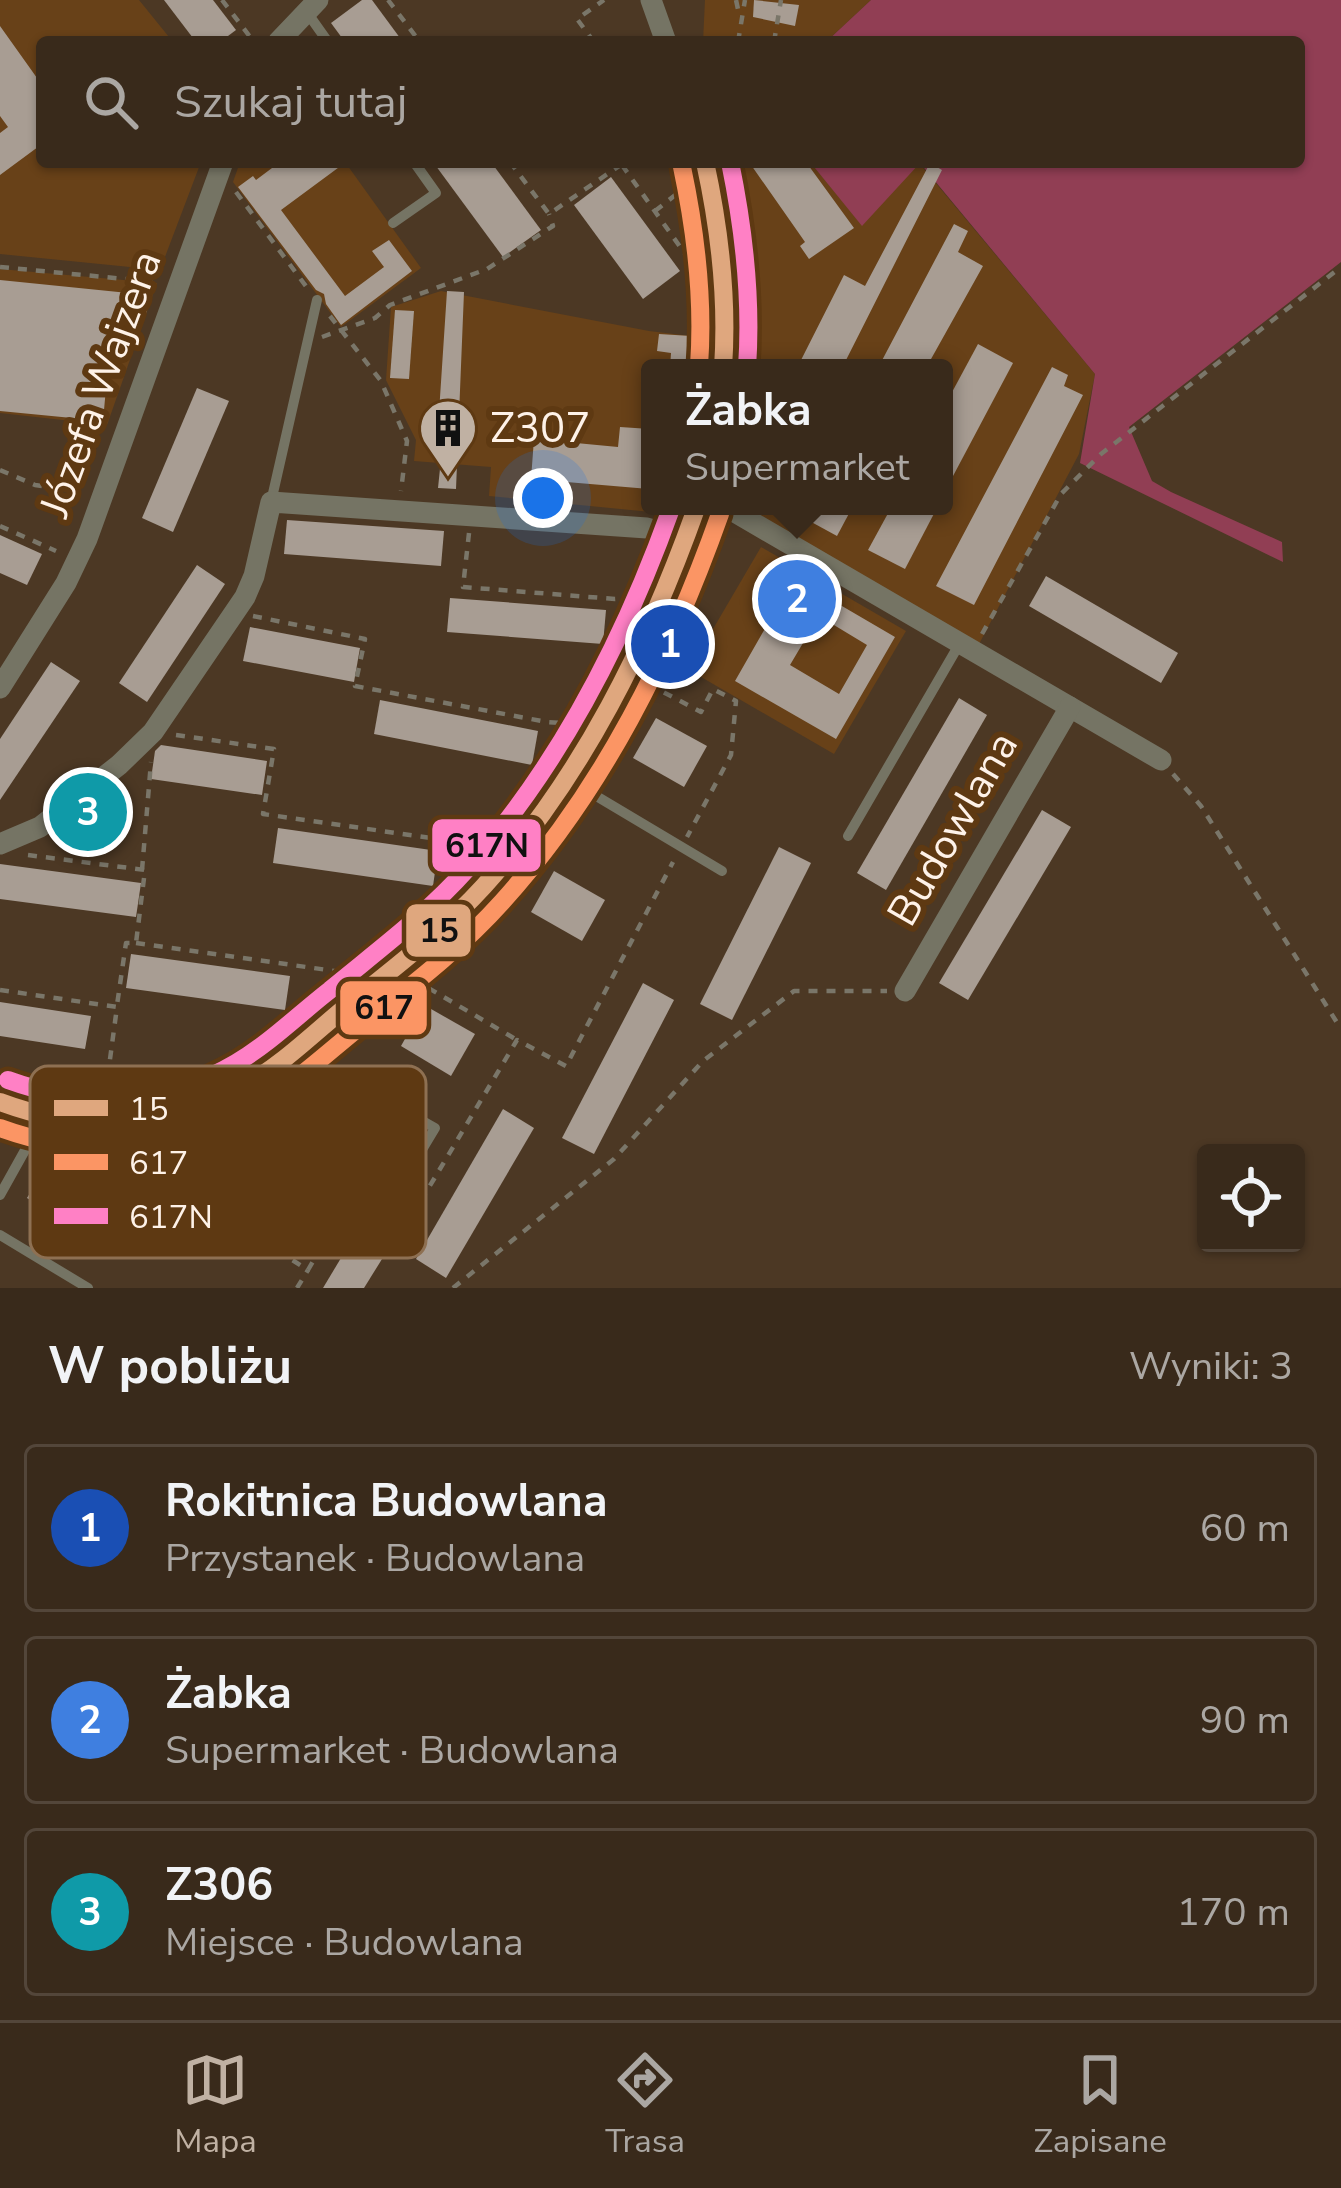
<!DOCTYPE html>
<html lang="pl">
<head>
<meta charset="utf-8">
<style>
	body { margin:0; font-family:"Nunito Sans",sans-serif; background:#403224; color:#f1f3f6 }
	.controls { position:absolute; right:36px; bottom:36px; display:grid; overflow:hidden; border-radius:12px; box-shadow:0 3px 9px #0004 }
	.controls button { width:108px; height:108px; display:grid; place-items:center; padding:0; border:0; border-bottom:3px solid #53463a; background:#392a1b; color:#f1f3f6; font:60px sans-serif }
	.you { position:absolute; left:543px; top:498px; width:42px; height:42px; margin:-30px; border:9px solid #fff; border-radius:50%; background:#1a73e8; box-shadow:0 0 0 18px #1a73e833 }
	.badge { display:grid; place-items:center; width:78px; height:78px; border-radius:50%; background:#c0b1a3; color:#fff; font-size:39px; font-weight:700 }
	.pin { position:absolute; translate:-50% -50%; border:6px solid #fff; box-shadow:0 3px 12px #0006 }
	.popup { position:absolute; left:641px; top:359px; width:312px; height:156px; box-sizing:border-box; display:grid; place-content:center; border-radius:12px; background:#392a1b; filter:drop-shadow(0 3px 9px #0005); font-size:39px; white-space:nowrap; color:#aba7a3 }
	.popup b { font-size:45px; color:#f1f3f6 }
	.popup::after { content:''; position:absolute; left:50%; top:100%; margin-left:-24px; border:24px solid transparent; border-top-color:#392a1b }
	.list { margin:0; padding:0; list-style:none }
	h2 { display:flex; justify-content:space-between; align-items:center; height:156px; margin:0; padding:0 48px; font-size:51px }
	h2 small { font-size:39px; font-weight:400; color:#aba7a3 }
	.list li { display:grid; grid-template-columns:78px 1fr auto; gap:36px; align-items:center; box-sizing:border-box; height:168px; margin:0 24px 24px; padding:0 24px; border:3px solid #53463a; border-radius:12px }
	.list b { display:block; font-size:45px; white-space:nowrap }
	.list p { margin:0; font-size:39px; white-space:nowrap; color:#aba7a3 }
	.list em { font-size:39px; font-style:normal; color:#aba7a3 }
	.icon { flex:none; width:66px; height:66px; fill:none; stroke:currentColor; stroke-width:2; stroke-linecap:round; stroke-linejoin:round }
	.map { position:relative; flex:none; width:1341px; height:1288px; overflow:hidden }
	.search { position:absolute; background:#392a1b; box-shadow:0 3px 9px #0004; left:36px; right:36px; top:36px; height:132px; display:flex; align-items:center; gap:30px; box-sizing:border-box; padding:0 42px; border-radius:12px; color:#aba7a3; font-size:45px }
	.sheet { height:732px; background:#392a1b }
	nav { display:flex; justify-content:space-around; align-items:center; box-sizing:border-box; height:168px; border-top:3px solid #53463a; background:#392a1b; font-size:33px; color:#aba7a3 }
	nav a { display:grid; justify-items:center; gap:6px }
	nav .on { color:#c0b1a3 }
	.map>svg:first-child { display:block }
</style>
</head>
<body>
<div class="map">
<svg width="1341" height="1288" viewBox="0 0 1341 1288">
	<rect width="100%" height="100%" fill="#4c3824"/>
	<g fill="#684118">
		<polygon points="0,0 139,0 173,42 42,42 42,162 201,162 160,270 0,254"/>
		<polygon points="705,0 871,0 826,42 703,42"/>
		<polygon points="240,162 345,162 421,268 341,327 233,182"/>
		<polygon points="728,162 810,162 862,225 919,163 1095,374 1079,454 978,646 742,506 944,506 944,368 744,368 747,315 742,221"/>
		<polygon points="0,269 157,283 107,425 0,413"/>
		<polygon points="441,291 649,331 699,337 697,368 650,368 650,506 665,506 661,513 489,496 491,467 414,461 416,440 386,380 391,307"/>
		<polygon points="761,547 906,631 834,754 689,670"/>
	</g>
	<polygon fill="#913e54" points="871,0 1341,0 1341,262 1129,427 1152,481 1171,492 1282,542 1283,562 1080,463 1095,374 920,163 862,226 810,162 1299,162 1299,42 826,42"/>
	<g fill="#a89d93" fill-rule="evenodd">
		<polygon points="164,0 213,0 236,30 220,42 196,42"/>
		<polygon points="362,0 372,0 403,42 345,42 331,23"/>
		<polygon points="754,0 799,5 795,26 753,17"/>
		<polygon points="0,26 42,85 42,144 0,175 0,133 8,127 0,116"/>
		<polygon points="280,162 346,162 281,210 345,296 384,267 372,251 389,240 412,271 341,325 326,304 324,294 316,290 238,187 253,176 256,180"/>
		<polygon points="433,162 491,162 541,230 503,257"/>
		<polygon points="749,162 806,162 854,228 809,259 800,246 805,242"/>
		<polygon points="930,163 942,170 842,368 797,368 844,275 865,286"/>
		<polygon points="611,177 680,271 643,299 574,205"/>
		<polygon points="954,224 968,231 958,252 983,266 926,368 878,368"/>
		<polygon points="0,280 148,295 146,314 125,312 118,378 107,377 103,421 0,411"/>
		<polygon points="447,291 464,292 456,489 438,488 441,459 436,458"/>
		<polygon points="395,310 414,311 409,379 390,378"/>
		<polygon points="659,334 691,336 688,368 670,368 671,353 657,351"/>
		<polygon points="978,344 1013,363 944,493 944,407"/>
		<polygon points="1052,367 1068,375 1064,386 1083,395 974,605 936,586"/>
		<polygon points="197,388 229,401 173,532 142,518"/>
		<polygon points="620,427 650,429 649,489 531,479 534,439 618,447"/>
		<polygon points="782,506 853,506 837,536"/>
		<polygon points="892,506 938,506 905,569 868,550"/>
		<polygon points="287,520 444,531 441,566 284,554"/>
		<polygon points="0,535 42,554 27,585 0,573"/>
		<polygon points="197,565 225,584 147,702 119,683"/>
		<polygon points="1046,576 1178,653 1161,683 1029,606"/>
		<path d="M794,578l101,59 -59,102 -101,-58zM819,616l48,29 -28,49 -49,-29z"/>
		<polygon points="450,598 606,610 603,644 447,632"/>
		<polygon points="250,627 360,648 354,682 243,661"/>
		<polygon points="51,662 80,681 0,800 0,739"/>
		<polygon points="959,698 987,715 886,890 857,873"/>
		<polygon points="380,700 538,731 532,765 374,734"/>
		<polygon points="656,718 707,746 684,787 633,758"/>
		<polygon points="161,745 267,761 262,795 151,779 155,751"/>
		<polygon points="1042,810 1071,827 968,1000 939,983"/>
		<polygon points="278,828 438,851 433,886 273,863"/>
		<polygon points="779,847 811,863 732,1020 700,1004"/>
		<polygon points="0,864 141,883 136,917 0,899"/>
		<polygon points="554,871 605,900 582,941 531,912"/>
		<polygon points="131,954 290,976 285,1010 126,988"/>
		<polygon points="643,983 674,1000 594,1154 562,1138"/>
		<polygon points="0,1002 91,1016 85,1049 0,1036"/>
		<polygon points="424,1005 475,1034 451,1076 401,1046"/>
		<polygon points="503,1109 534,1128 446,1278 416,1259"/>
		<polygon points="270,1126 321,1155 298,1196 247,1167"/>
		<polygon points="53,1155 98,1182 106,1167 156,1197 131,1238 55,1191 45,1209 27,1198"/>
		<polygon points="356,1233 387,1251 364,1288 323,1288"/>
	</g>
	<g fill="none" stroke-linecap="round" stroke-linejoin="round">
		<g stroke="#7a7669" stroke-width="4.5" stroke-dasharray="9 9" stroke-linecap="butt">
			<polyline points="222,0 254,42"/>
			<polyline points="388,0 420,42"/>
			<polyline points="736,0 739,14"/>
			<polyline points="594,42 577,19 604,0"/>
			<polyline points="738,42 745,0"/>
			<polyline points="774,42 781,0"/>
			<polyline points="510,162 549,214 625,162"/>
			<polyline points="622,165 688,258 700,262"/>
			<polyline points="236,192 308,289"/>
			<polyline points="655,211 688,185"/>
			<polyline points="0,267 156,282"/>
			<polyline points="330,316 381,381 407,441 401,491"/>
			<polyline points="322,337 375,318 390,305 487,269 553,226 549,214"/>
			<polyline points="0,470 35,485 48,487"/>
			<polyline points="0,526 56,551"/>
			<polyline points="469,533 463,587 615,599 643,597"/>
			<polyline points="253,616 365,639 355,686 547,722 574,724"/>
			<polyline points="982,634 1061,494 1101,454 1341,267"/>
			<polyline points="648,684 701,712 713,689 736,701 731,755 687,837"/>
			<polyline points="176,735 274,749 263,814 494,847"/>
			<polyline points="1173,774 1201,806 1341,1029"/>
			<polyline points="28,855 145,870 136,943 126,943 117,1005"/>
			<polyline points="142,870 151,762"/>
			<polyline points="136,943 356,974"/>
			<polyline points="413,979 517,1040"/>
			<polyline points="0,990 117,1007 104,1104"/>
			<polyline points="258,1098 368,1161"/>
			<polyline points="112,1143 114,1147 308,1270 370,1162 425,1194 517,1040 566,1066 673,862"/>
			<polyline points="297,1288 308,1270"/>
			<polyline points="453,1288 614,1159 703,1061 794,991 887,991"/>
		</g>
		<g stroke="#757464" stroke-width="10">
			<polyline points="306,11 328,42"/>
			<polyline points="393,223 436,193 414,162"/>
			<polyline points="271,502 317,300"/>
			<polyline points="566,778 722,871"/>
			<polyline points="848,836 960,643"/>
			<polyline points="295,1049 435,1128 414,1163"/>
			<polyline points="0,1195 43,1118"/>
			<polyline points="0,1235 88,1288"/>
		</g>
		<g stroke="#757464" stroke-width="21">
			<polyline points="651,0 666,42"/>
			<polyline points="278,42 318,0"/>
			<path d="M705,162c15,67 25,137 18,206"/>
			<polyline points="716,506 733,511 1161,760"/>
			<polyline points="0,688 66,583 87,539 223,162"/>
			<polyline points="0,844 40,827 119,765 153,732 245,597 254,576 271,502 647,528 686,539"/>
			<polyline points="905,991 1070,707"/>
			<path d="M0,1102c76,35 174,27 246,-17 33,-20 63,-48 94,-73 49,-40 101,-79 144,-126 97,-108 168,-242 213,-380"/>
		</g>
		<g stroke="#5e3912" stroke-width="27">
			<g id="bus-1">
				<path d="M705,162c15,69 23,136 18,206"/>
				<path d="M0,1102c82,31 169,28 246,-17 37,-21 68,-52 101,-79 47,-38 96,-75 137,-120 99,-110 164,-242 213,-380"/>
			</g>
		</g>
		<g stroke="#5e3912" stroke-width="27">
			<g id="bus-2">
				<path d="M682,167c14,66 22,131 17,199"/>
				<path d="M0,1128c87,32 185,24 263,-26 34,-21 63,-48 94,-73 50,-40 102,-79 145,-127 101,-112 168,-247 218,-388"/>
			</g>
		</g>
		<g stroke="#5e3912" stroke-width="27">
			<g id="bus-3">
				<path d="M730,162c14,68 22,136 17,206"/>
				<path d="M8,1080c77,28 157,25 228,-17 34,-20 63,-49 94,-73 47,-39 96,-75 137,-121 94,-105 158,-231 205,-363"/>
			</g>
		</g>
		<use href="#bus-1" stroke="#dfa77e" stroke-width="18"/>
		<use href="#bus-2" stroke="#fb9564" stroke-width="18"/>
		<use href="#bus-3" stroke="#ff80c5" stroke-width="18"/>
	</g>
	<defs>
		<g id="building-pin" transform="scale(3)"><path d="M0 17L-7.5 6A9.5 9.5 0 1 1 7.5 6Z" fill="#c0b1a3" stroke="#5e3912"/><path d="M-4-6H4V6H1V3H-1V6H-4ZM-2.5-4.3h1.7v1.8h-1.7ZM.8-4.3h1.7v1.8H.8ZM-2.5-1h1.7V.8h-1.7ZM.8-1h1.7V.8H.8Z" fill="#111"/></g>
	</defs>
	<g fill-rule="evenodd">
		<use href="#building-pin" x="448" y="428"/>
	</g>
	<g text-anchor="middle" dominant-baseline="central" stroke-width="12" stroke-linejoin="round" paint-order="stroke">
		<g font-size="42" fill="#fef2e8" stroke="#5e3912">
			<text transform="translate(101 384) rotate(-70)">Józefa Wajzera</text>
			<text transform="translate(953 829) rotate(-60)">Budowlana</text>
		</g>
		<g font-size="42" fill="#fef2e8" stroke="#5e3912" text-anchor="start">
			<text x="490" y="428">Z307</text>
		</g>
	</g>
	<rect x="30" y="1066" width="396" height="192" rx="18" fill="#5e3912" stroke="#8e7052" stroke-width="3"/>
	<rect x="54" y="1100" width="54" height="16" fill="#dfa77e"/>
	<rect x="54" y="1154" width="54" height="16" fill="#fb9564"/>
	<rect x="54" y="1208" width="54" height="16" fill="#ff80c5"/>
	<g font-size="33" fill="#fef2e8">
		<text x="129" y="1120">15</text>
		<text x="129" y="1174">617</text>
		<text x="129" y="1228">617N</text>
	</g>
	<g stroke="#5e3912" stroke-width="4.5">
		<rect x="430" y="817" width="113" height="57" rx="12" fill="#ff80c5"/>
		<rect x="404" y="902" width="69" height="57" rx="12" fill="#dfa77e"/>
		<rect x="338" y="979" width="91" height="58" rx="12" fill="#fb9564"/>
	</g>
	<g font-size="33" text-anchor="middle" font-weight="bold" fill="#111">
		<text x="487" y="857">617N</text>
		<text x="439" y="942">15</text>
		<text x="384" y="1019">617</text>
	</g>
</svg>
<div class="controls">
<button><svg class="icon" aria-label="locate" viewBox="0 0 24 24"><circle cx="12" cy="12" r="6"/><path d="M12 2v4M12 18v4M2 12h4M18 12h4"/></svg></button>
</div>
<div class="you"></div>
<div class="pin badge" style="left:670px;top:644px;background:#1a4fb4">1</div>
<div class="pin badge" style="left:797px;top:599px;background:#3f7fe0">2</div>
<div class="popup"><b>Żabka</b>Supermarket</div>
<div class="pin badge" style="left:88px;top:812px;background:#0f9aa8">3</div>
<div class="search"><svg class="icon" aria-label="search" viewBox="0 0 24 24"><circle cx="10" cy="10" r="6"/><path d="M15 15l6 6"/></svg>Szukaj tutaj</div>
</div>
<section class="sheet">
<h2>W pobliżu<small>Wyniki: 3</small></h2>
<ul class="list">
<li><span class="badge" style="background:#1a4fb4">1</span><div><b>Rokitnica Budowlana</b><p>Przystanek · Budowlana</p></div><em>60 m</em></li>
<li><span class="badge" style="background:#3f7fe0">2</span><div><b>Żabka</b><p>Supermarket · Budowlana</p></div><em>90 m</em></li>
<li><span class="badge" style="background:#0f9aa8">3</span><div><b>Z306</b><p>Miejsce · Budowlana</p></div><em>170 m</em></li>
</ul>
</section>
<nav>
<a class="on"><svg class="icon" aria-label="map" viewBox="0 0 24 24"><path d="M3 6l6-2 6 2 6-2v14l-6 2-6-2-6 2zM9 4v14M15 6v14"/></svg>Mapa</a>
<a><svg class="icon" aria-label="directions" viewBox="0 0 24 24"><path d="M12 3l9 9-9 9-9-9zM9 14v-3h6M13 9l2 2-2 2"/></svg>Trasa</a>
<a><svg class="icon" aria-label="saved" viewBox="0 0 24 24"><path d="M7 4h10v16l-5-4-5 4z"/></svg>Zapisane</a>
</nav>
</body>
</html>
